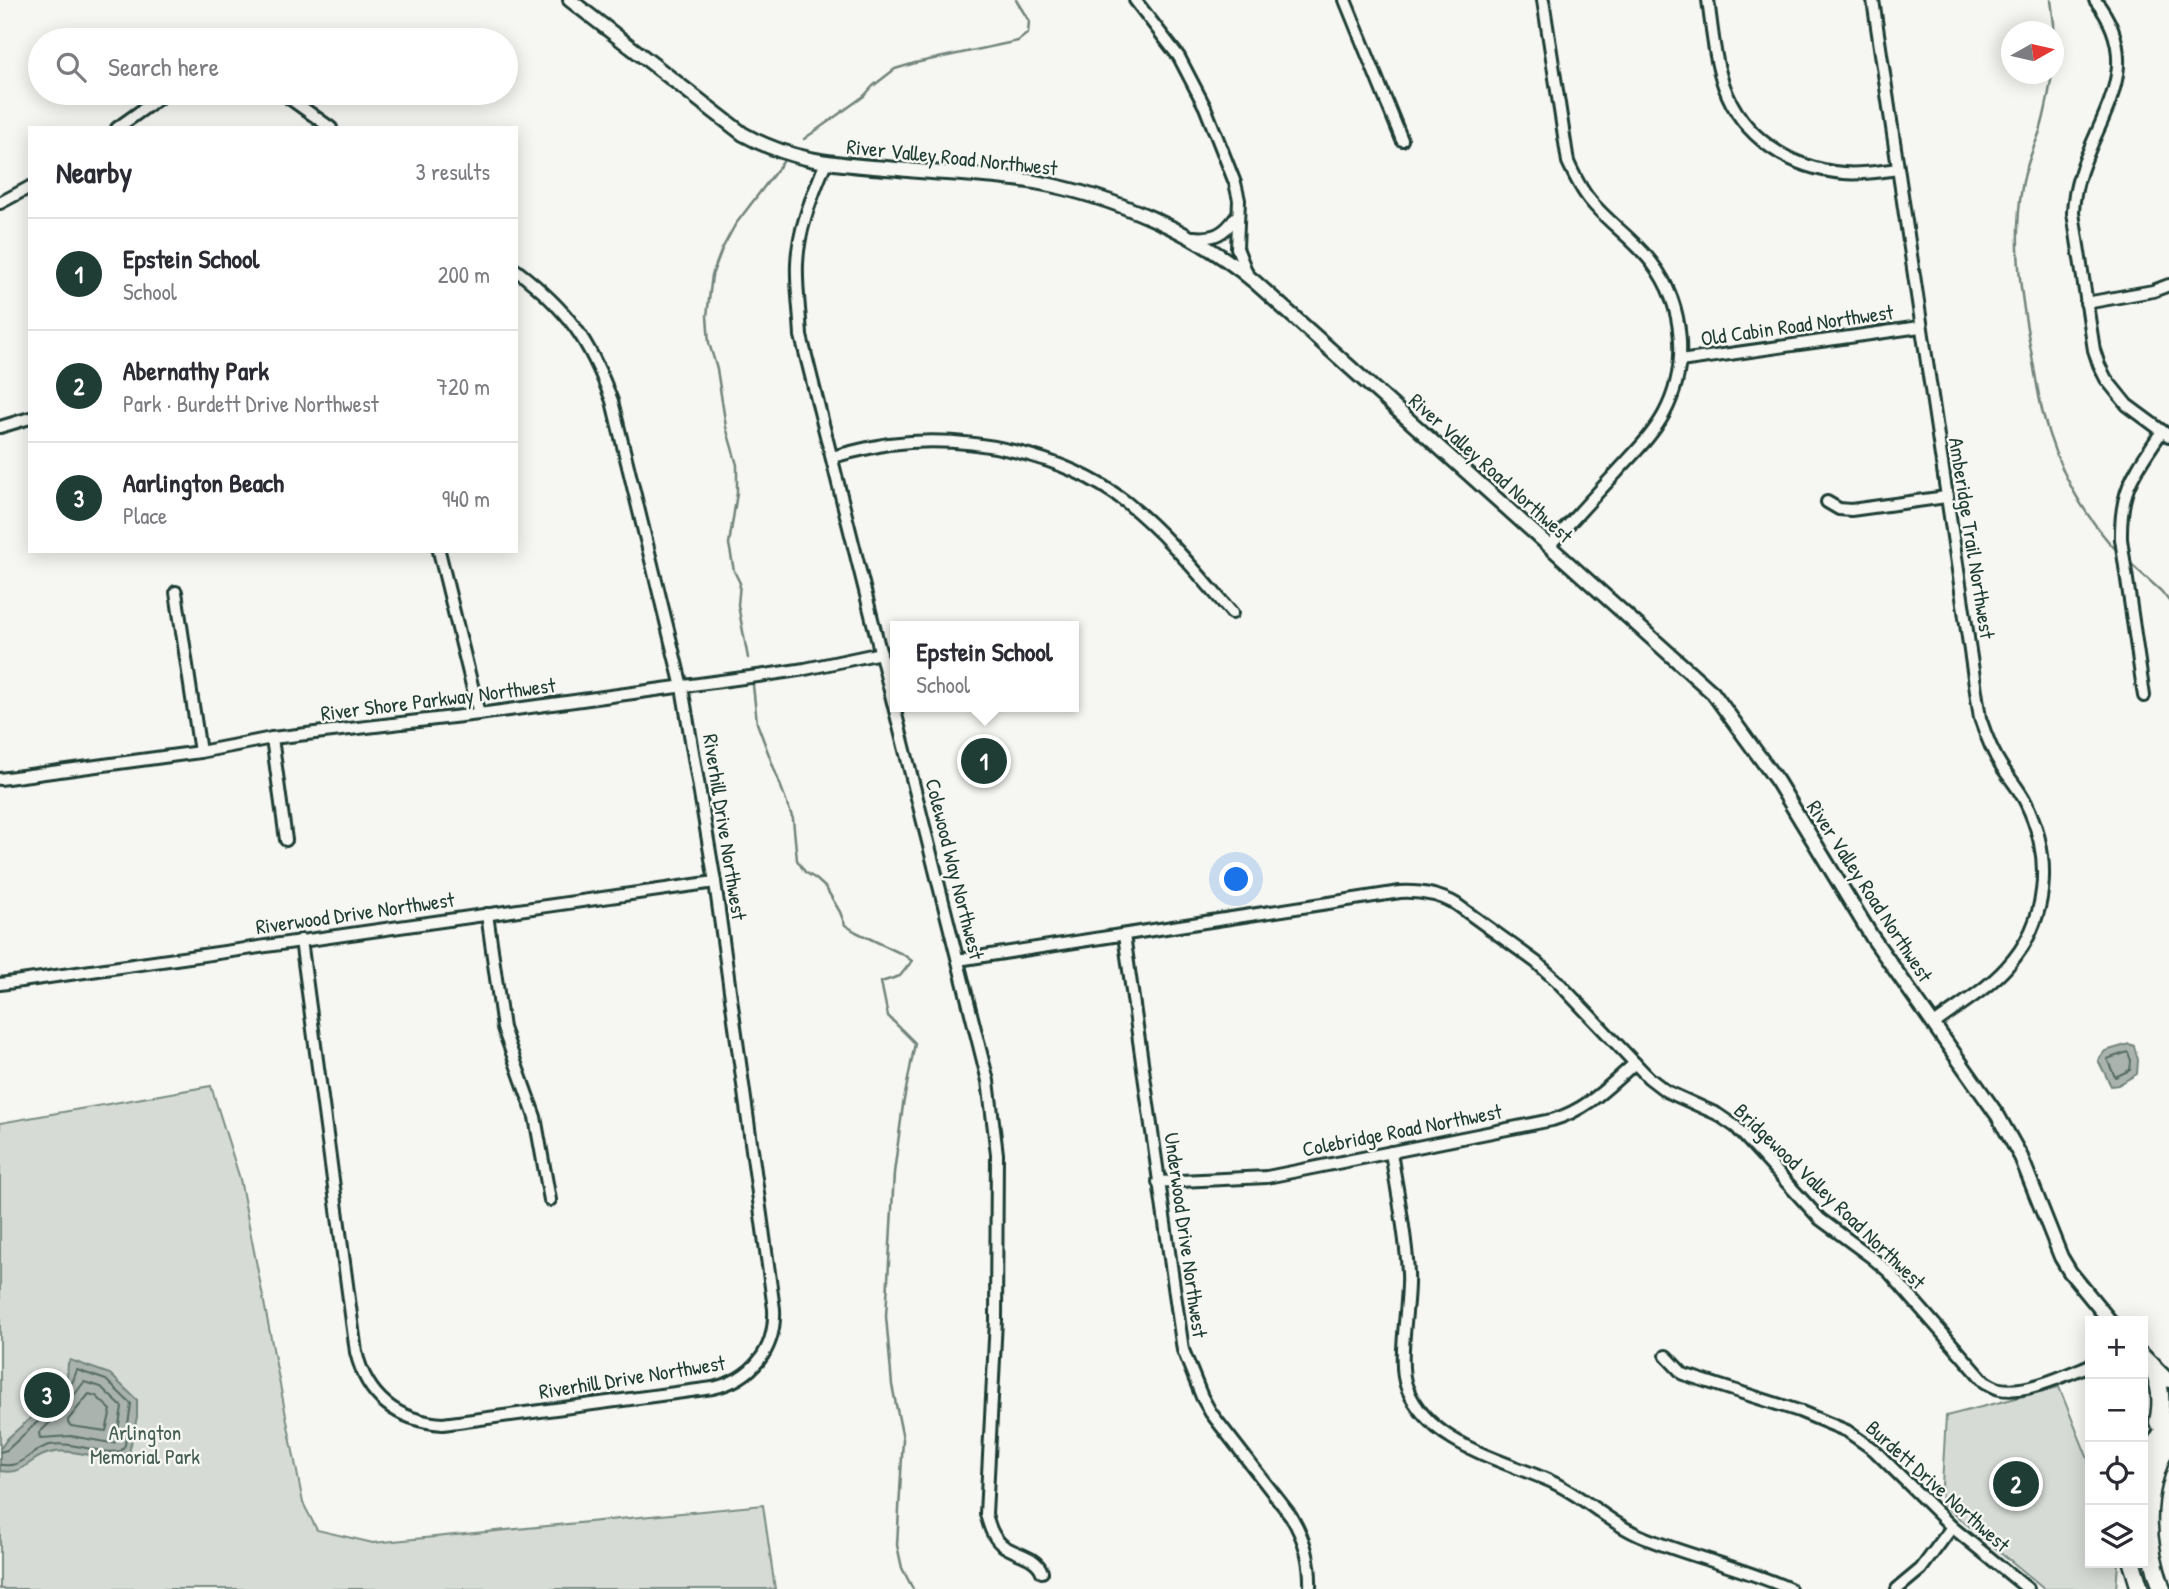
<!DOCTYPE html>
<html lang="en">
<head>
<meta charset="utf-8">
<style>
	body { margin:0; font-family:"Patrick Hand",sans-serif; background:#f2f2f3; color:#2b2b33 }
	.controls { position:absolute; right:21px; bottom:21px; display:grid; overflow:hidden; border-radius:0px; box-shadow:0 4px 18px #0003 }
	.controls button { width:63px; height:63px; display:grid; place-items:center; padding:0; border:0; border-bottom:2px solid #e1e1e2; background:#fff; color:#2b2b33; font:35px sans-serif }
	.compass { position:absolute; left:2001px; top:21px; width:63px; height:63px; border-radius:50%; background:#fff; box-shadow:0 4px 18px #0003; rotate:82deg }
	.you { position:absolute; left:1237px; top:880px; width:24px; height:24px; margin:-18px; border:5px solid #fff; border-radius:50%; background:#1a73e8; box-shadow:0 0 0 10px #1a73e833 }
	.badge { display:grid; place-items:center; width:46px; height:46px; border-radius:50%; background:#1f3d34; color:#fff; font-size:23px; font-weight:700 }
	.pin { position:absolute; translate:-50% -50%; border:4px solid #fff; box-shadow:0 2px 7px #0006 }
	.popup { position:absolute; left:890px; top:621px; width:189px; height:91px; box-sizing:border-box; display:grid; place-content:center; border-radius:0px; background:#fff; filter:drop-shadow(0 2px 5px #0005); font-size:23px; white-space:nowrap; color:#7c7c81 }
	.popup b { font-size:26px; color:#2b2b33 }
	.popup::after { content:''; position:absolute; left:50%; top:100%; margin-left:-14px; border:14px solid transparent; border-top-color:#fff }
	.list { margin:0; padding:0; list-style:none }
	h2 { display:flex; justify-content:space-between; align-items:center; height:91px; margin:0; padding:0 28px; font-size:30px }
	h2 small { font-size:23px; font-weight:400; color:#7c7c81 }
	.list li { display:grid; grid-template-columns:46px 1fr auto; gap:21px; align-items:center; box-sizing:border-box; height:112px; padding:0 28px; border-top:2px solid #e1e1e2 }
	.list b { display:block; font-size:26px; white-space:nowrap }
	.list p { margin:0; font-size:23px; white-space:nowrap; color:#7c7c81 }
	.list em { font-size:23px; font-style:normal; color:#7c7c81 }
	.icon { flex:none; width:38px; height:38px; fill:none; stroke:currentColor; stroke-width:2; stroke-linecap:round; stroke-linejoin:round }
	.map { position:relative; flex:none; width:2169px; height:1589px; overflow:hidden }
	.search { position:absolute; background:#fff; box-shadow:0 4px 18px #0003; left:28px; top:28px; width:490px; height:77px; display:flex; align-items:center; gap:18px; box-sizing:border-box; padding:0 24px; border-radius:38px; color:#7c7c81; font-size:26px }
	.panel { position:absolute; background:#fff; box-shadow:0 4px 18px #0003; left:28px; top:126px; width:490px; height:427px; border-radius:0px }
	.map>svg:first-child { display:block }
</style>
</head>
<body>
<div class="map">
<svg width="2169" height="1589" viewBox="0 0 2169 1589">
	<rect width="100%" height="100%" fill="#f6f6f2"/>
	<filter id="ink" filterUnits="userSpaceOnUse"><feTurbulence type="fractalNoise" baseFrequency=".0143" numOctaves="2"/><feDisplacementMap in="SourceGraphic" scale="14" xChannelSelector="R" yChannelSelector="G"/><feConvolveMatrix kernelMatrix="1 2 1 2 8 2 1 2 1" color-interpolation-filters="sRGB"/></filter>
	<g filter="url(#ink)">
		<g fill="#d6dbd6" stroke="#7a8c85" stroke-width="2">
			<polygon points="211,1086 240,1179 303,1503 317,1530 373,1543 763,1505 775,1589 0,1589 0,1123"/>
			<polygon points="2059,1387 2090,1464 2090,1563 2118,1563 2116,1589 2045,1589 1941,1503 1946,1416"/>
		</g>
		<g fill="#aab3ae" stroke="#72847d" stroke-width="2">
			<polygon points="2129,1044 2134,1046 2138,1060 2137,1074 2118,1085 2111,1086 2098,1060 2105,1051"/>
			<path d="M70,1360l40,14 27,26v17l-8,36 -4,4 -8,2c-22,-1 -45,-11 -67,-6 -21,4 -25,23 -50,18v-22l8,-11 44,-39 15,-22 1,-14z"/>
		</g>
		<g fill="none" stroke-linecap="round" stroke-linejoin="round">
			<g stroke="#576c65" stroke-width="2">
				<polygon points="2128,1052 2131,1061 2130,1070 2115,1077 2107,1059"/>
				<polygon points="84,1382 101,1387 122,1407 116,1442 111,1443 71,1436 40,1438 39,1433 64,1409"/>
				<polygon points="89,1394 96,1396 111,1410 106,1431 71,1426 68,1423 68,1420"/>
				<path d="M0,1452l7,-2 50,-46 16,-23 4,-11 29,10 25,24 -6,41 -4,6c-23,4 -47,-10 -71,-6 -15,3 -22,15 -34,19 -5,2 -11,1 -16,1"/>
			</g>
			<g stroke="#72847d" stroke-width="2.5">
				<polyline points="2051,0 2054,24 2054,67"/>
				<path d="M2052,74c-3,19 -6,38 -12,57 -7,19 -15,36 -18,56 -9,52 -2,102 7,153 5,25 8,50 14,74 13,51 39,101 76,139"/>
				<polyline points="804,139 864,96 873,86 895,69 915,63 1018,41 1028,33 1029,21 1016,0"/>
				<polyline points="2129,562 2161,591 2169,601"/>
				<polyline points="748,658 738,605 740,583 734,571 729,544 737,493 737,465 726,427 717,369 709,343 707,316 712,275 722,249 735,225 783,162"/>
				<polyline points="753,685 757,723 793,819 797,860 805,872 816,879 826,888 840,912 845,925 856,932 904,955 912,961 900,976 881,982 888,1016 915,1043 903,1105 894,1173 886,1316 892,1385 903,1439 897,1545 902,1568 913,1589"/>
			</g>
			<g stroke="#1f3d34" stroke-width="16">
				<g id="minor">
					<polyline points="1135,0 1179,57 1205,107 1235,183 1239,200 1237,248 1248,276"/>
					<polyline points="1345,0 1402,140"/>
					<path d="M1543,0l25,162c6,13 12,26 21,37 19,24 45,40 63,64 33,43 37,104 12,151 -12,22 -30,39 -47,58 -23,24 -45,49 -68,74"/>
					<path d="M1708,0c4,28 6,58 16,86 18,51 66,83 120,87 18,2 36,-2 54,-4"/>
					<path d="M1873,0l107,718c6,18 12,34 22,49 8,12 18,23 24,36 27,55 23,119 -20,165 -20,22 -48,38 -72,56"/>
					<path d="M2095,0c62,78 -20,135 -22,213l21,137 5,15 7,14 21,26 42,31"/>
					<polyline points="282,93 331,128"/>
					<polyline points="117,128 166,93"/>
					<path d="M826,162c-13,32 -28,67 -29,102 -1,24 3,48 4,72l187,745 9,73 -1,166 -10,194c3,11 6,22 15,30 13,11 35,11 41,28"/>
					<polyline points="0,203 30,187"/>
					<path d="M1194,237c20,2 30,-3 42,-20"/>
					<polyline points="2086,303 2153,291 2169,285"/>
					<polyline points="1680,361 1920,327"/>
					<polyline points="0,427 30,418"/>
					<path d="M832,457c19,-5 38,-10 57,-13 78,-10 174,9 237,58 40,32 73,73 106,111"/>
					<polyline points="1827,502 1839,509 1851,510 1946,497"/>
					<polyline points="439,551 479,714"/>
					<polyline points="176,592 200,752"/>
					<path d="M2144,696l-23,-157c-1,-52 14,-67 41,-108"/>
					<polyline points="272,738 286,840"/>
					<polyline points="0,779 200,752 272,738 479,714 765,675 805,669 881,653"/>
					<polyline points="487,914 503,1028 535,1117 550,1200"/>
					<path d="M1124,935l59,415 19,47 9,16 80,103c14,24 20,45 19,73"/>
					<path d="M301,940l55,412c11,45 41,69 87,72l270,-36c39,-9 63,-38 61,-79l-59,-427 -33,-195 -70,-286c-23,-62 -44,-91 -96,-131"/>
					<path d="M958,960l442,-68c21,-1 38,2 56,12l80,58 22,20 91,96 17,13 51,23 19,13 84,92 50,37 19,16 96,110c4,2 10,6 15,7 26,5 66,-14 90,-24"/>
					<polyline points="0,984 715,882"/>
					<path d="M1391,1152c6,40 15,80 17,121 2,31 -12,89 -1,115 22,56 93,71 143,93 34,15 60,43 95,57 47,19 98,30 145,51"/>
					<path d="M1158,1182l109,-5 285,-57c35,-10 57,-34 83,-57"/>
					<polyline points="1666,1356 1683,1374 1799,1411 1847,1431 1874,1450 1952,1527 2028,1589"/>
					<polyline points="1897,1589 1921,1569 1952,1527"/>
				</g>
			</g>
			<g stroke="#1f3d34" stroke-width="18">
				<g id="tertiary">
					<path d="M570,0l173,134c55,31 103,30 165,36 42,4 86,5 127,12 78,14 162,50 221,101l457,410 64,88 95,156 126,179 23,41 40,100 9,15 40,49"/>
					<polyline points="2143,1355 2169,1381"/>
				</g>
			</g>
			<g stroke="#1f3d34" stroke-width="21">
				<g id="primary">
					<path d="M2152,1365c8,20 11,35 6,57"/>
					<polyline points="2143,1476 2151,1451 2169,1421"/>
					<polyline points="2132,1563 2140,1589"/>
					<path d="M2162,1589c-18,-49 -19,-100 7,-147"/>
				</g>
			</g>
			<use href="#minor" stroke="#f6f6f2" stroke-width="10"/>
			<use href="#tertiary" stroke="#f6f6f2" stroke-width="12"/>
			<use href="#primary" stroke="#f6f6f2" stroke-width="16"/>
		</g>
	</g>
	<g text-anchor="middle" dominant-baseline="central" stroke-width="5" stroke-linejoin="round" paint-order="stroke">
		<g font-size="21" fill="#1f3d34" stroke="#f6f6f2">
			<text transform="translate(952 157) rotate(6)">River Valley Road Northwest</text>
			<text transform="translate(1797 325) rotate(-8)">Old Cabin Road Northwest</text>
			<text transform="translate(1491 468) rotate(42)">River Valley Road Northwest</text>
			<text transform="translate(1972 538) rotate(81)">Amberidge Trail Northwest</text>
			<text transform="translate(438 699) rotate(-7)">River Shore Parkway Northwest</text>
			<text transform="translate(725 827) rotate(81)">Riverhill Drive Northwest</text>
			<text transform="translate(955 869) rotate(76)">Colewood Way Northwest</text>
			<text transform="translate(1870 891) rotate(57)">River Valley Road Northwest</text>
			<text transform="translate(355 913) rotate(-8)">Riverwood Drive Northwest</text>
			<text transform="translate(1402 1130) rotate(-11)">Colebridge Road Northwest</text>
			<text transform="translate(1830 1196) rotate(44)">Bridgewood Valley Road Northwest</text>
			<text transform="translate(1186 1235) rotate(82)">Underwood Drive Northwest</text>
			<text transform="translate(632 1377) rotate(-9)">Riverhill Drive Northwest</text>
			<text transform="translate(1938 1486) rotate(42)">Burdett Drive Northwest</text>
		</g>
		<g font-size="21" fill="#445d54" stroke="#f6f6f2">
			<text x="145" y="1432">Arlington<tspan x="145" dy="24">Memorial Park</tspan></text>
		</g>
	</g>
</svg>
<div class="controls">
<button>+</button>
<button>−</button>
<button><svg class="icon" aria-label="locate" viewBox="0 0 24 24"><circle cx="12" cy="12" r="6"/><path d="M12 2v4M12 18v4M2 12h4M18 12h4"/></svg></button>
<button><svg class="icon" aria-label="layers" viewBox="0 0 24 24"><path d="M12 4l9 5-9 5-9-5zM3 14l9 5 9-5"/></svg></button>
</div>
<svg class="compass" viewBox="-18 -18 36 36"><path d="M0-13l5 13h-10z" fill="#e53935"/><path d="M0 13l5-13h-10z" fill="#7c7c81"/></svg>
<div class="you"></div>
<div class="pin badge" style="left:984px;top:761px">1</div>
<div class="popup"><b>Epstein School</b>School</div>
<div class="pin badge" style="left:2016px;top:1484px">2</div>
<div class="pin badge" style="left:47px;top:1395px">3</div>
<div class="search"><svg class="icon" aria-label="search" viewBox="0 0 24 24"><circle cx="10" cy="10" r="6"/><path d="M15 15l6 6"/></svg>Search here</div>
<section class="panel">
<h2>Nearby<small>3 results</small></h2>
<ul class="list">
<li><span class="badge">1</span><div><b>Epstein School</b><p>School</p></div><em>200 m</em></li>
<li><span class="badge">2</span><div><b>Abernathy Park</b><p>Park · Burdett Drive Northwest</p></div><em>720 m</em></li>
<li><span class="badge">3</span><div><b>Aarlington Beach</b><p>Place</p></div><em>940 m</em></li>
</ul>
</section>
</div>
</body>
</html>
